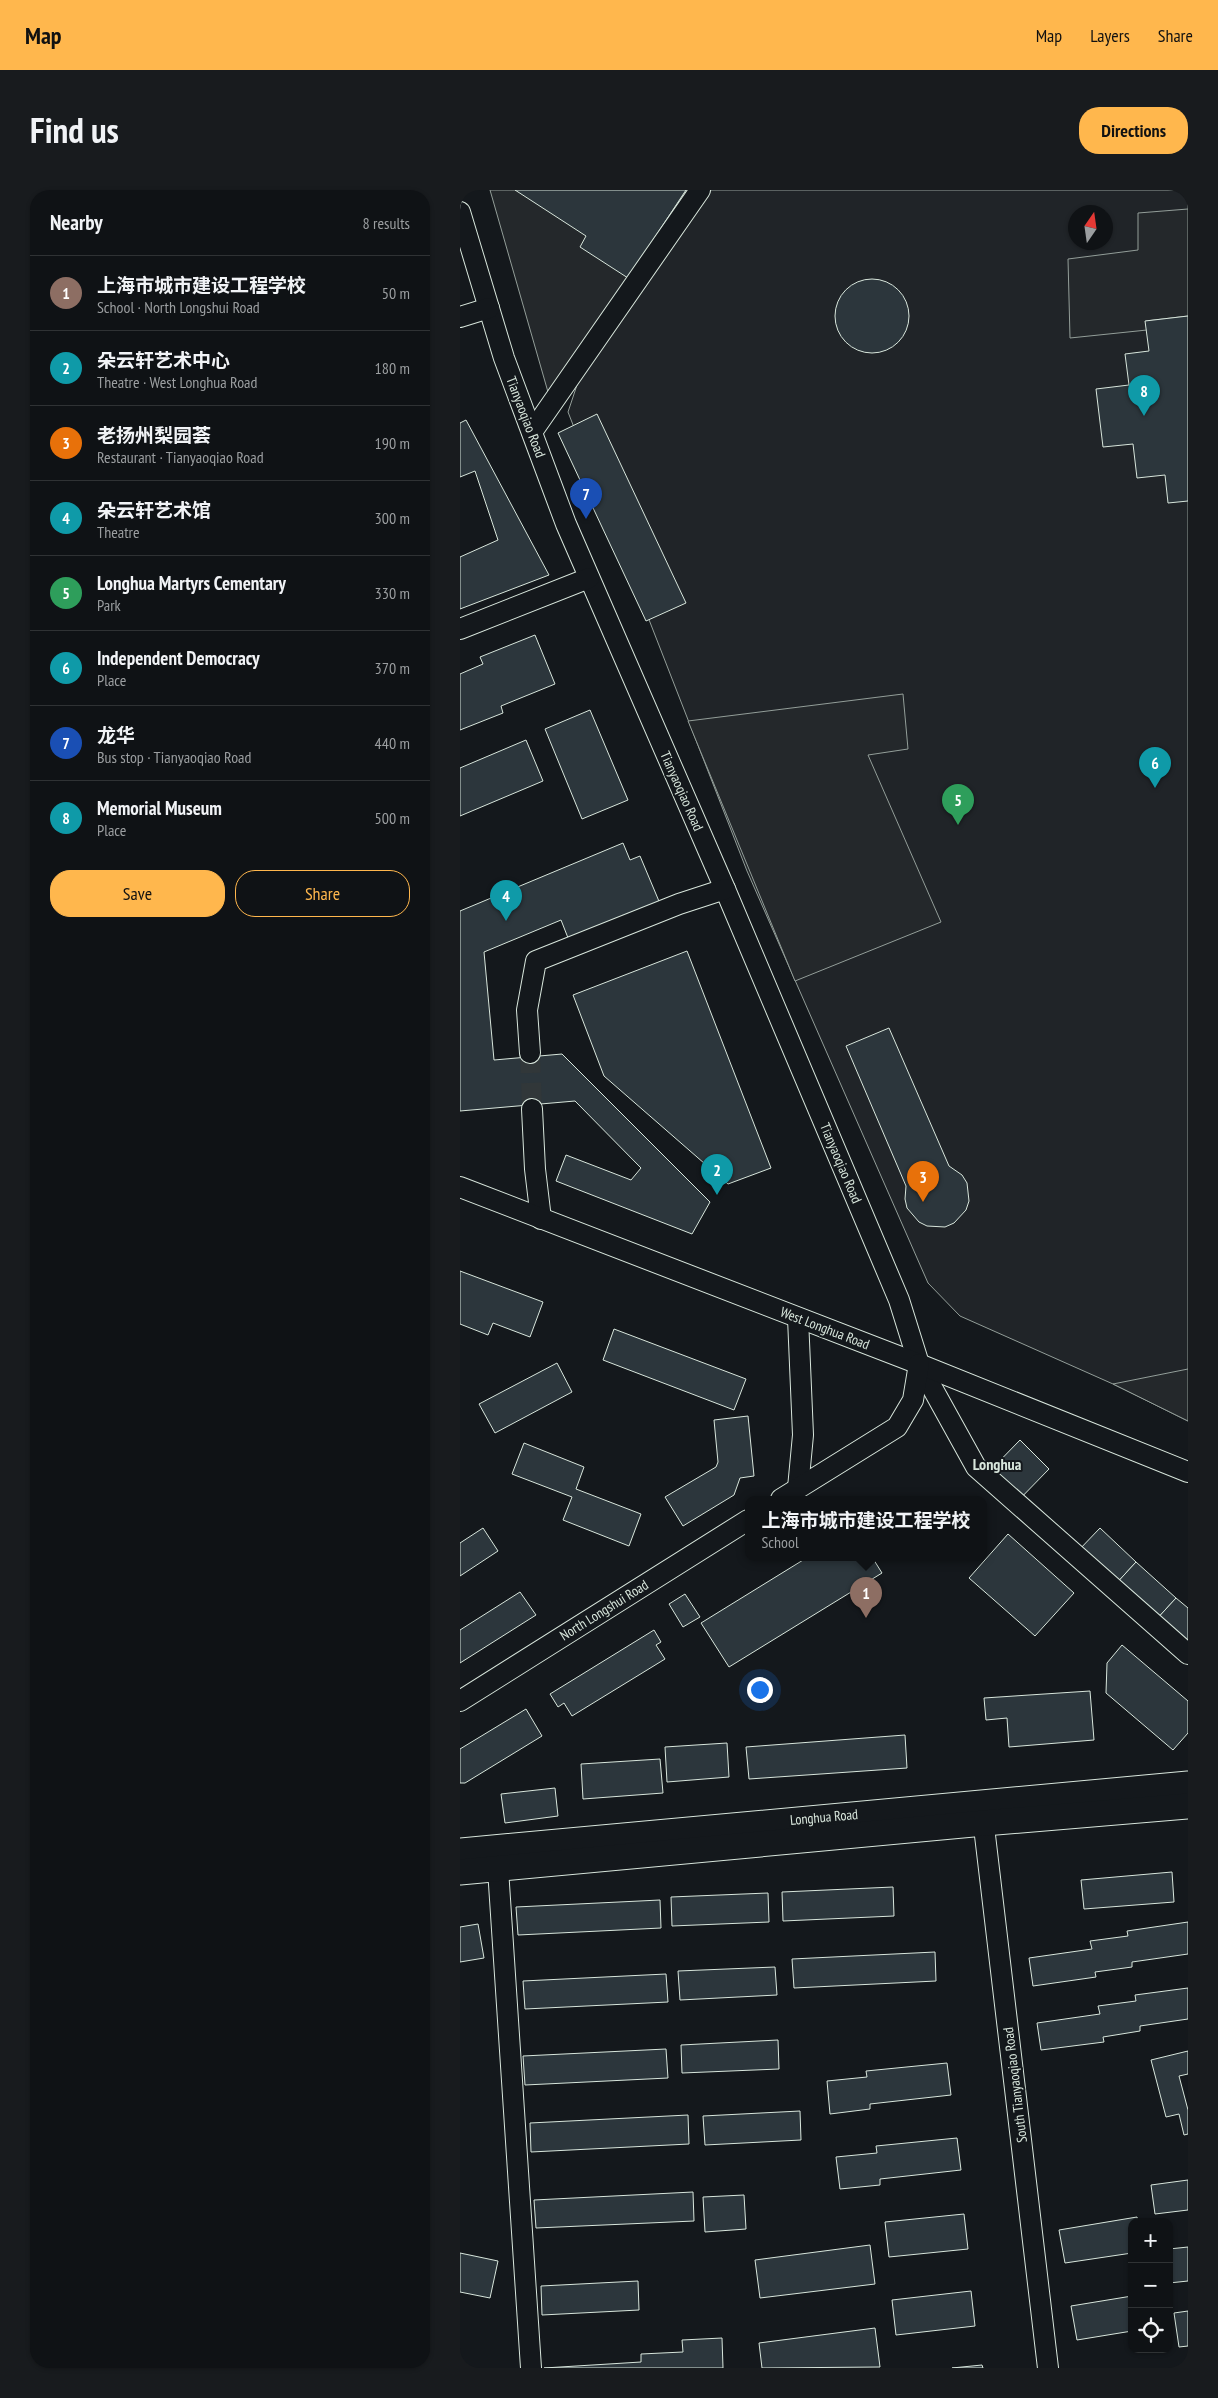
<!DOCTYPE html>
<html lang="en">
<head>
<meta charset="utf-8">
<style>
	body { margin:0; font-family:"PT Sans Narrow","Noto Sans SC",sans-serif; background:#181b1e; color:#f1f3f6 }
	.controls { position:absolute; right:15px; bottom:15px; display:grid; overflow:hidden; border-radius:10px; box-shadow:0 1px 4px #0004 }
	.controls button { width:45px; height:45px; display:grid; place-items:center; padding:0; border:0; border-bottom:1px solid #2f3234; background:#0f1215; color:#f1f3f6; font:25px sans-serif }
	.compass { position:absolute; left:608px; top:15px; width:45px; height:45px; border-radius:50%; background:#0f1215; box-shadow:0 1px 4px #0004; rotate:13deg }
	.you { position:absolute; left:299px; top:1499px; width:18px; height:18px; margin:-12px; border:4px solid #fff; border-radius:50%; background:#1a73e8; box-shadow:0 0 0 8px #1a73e833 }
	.badge { display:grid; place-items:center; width:32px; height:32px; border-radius:50%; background:#ffb74d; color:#fff; font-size:16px; font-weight:700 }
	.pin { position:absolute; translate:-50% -41px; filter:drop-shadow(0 1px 2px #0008) }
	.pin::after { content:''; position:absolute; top:26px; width:18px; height:15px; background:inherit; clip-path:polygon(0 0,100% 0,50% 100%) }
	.popup { position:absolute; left:285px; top:1306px; width:242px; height:65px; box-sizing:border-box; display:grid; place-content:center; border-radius:10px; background:#0f1215; filter:drop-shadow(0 1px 4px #0005); font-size:16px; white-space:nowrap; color:#9b9ea0 }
	.popup b { font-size:19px; color:#f1f3f6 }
	.popup::after { content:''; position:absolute; left:50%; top:100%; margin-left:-10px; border:10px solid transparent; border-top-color:#0f1215 }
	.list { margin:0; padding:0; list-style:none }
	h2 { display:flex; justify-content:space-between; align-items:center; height:65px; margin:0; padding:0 20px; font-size:21px }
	h2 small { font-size:16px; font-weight:400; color:#9b9ea0 }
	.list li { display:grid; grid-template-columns:32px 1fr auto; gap:15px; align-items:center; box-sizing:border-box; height:75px; padding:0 20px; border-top:1px solid #2f3234 }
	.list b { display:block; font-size:19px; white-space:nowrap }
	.list p { margin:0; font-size:16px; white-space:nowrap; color:#9b9ea0 }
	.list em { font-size:16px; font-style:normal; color:#9b9ea0 }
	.actions { display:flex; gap:10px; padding:15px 20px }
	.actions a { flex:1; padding:11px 0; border:1px solid #ffb74d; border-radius:20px; text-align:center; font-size:18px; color:#ffb74d }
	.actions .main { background:#ffb74d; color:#111 }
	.icon { flex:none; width:28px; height:28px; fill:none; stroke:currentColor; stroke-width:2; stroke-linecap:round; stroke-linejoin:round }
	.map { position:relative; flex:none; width:728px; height:2178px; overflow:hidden; border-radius:20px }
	header { display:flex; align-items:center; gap:30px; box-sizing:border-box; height:70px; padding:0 25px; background:#ffb74d; color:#111 }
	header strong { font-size:24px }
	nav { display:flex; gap:28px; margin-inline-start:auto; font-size:18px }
	.intro { display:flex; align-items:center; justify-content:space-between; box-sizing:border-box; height:120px; padding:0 30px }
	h1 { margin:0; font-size:35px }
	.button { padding:12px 22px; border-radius:20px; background:#ffb74d; color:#111; font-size:18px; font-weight:700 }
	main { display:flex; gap:30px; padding:0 30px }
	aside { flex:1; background:#0f1215; border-radius:20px; box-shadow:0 1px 4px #0004 }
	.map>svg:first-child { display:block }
</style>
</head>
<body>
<header>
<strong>Map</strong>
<nav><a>Map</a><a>Layers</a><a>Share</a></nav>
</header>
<div class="intro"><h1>Find us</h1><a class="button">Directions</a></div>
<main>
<aside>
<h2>Nearby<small>8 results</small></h2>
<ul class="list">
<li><span class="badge" style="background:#8d6e63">1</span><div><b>上海市城市建设工程学校</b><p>School · North Longshui Road</p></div><em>50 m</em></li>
<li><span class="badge" style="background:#0f9aa8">2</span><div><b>朵云轩艺术中心</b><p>Theatre · West Longhua Road</p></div><em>180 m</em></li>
<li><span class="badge" style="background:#e8710a">3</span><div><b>老扬州梨园荟</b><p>Restaurant · Tianyaoqiao Road</p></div><em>190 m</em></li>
<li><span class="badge" style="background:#0f9aa8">4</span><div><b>朵云轩艺术馆</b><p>Theatre</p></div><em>300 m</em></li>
<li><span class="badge" style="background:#2e9e5b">5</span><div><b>Longhua Martyrs Cementary</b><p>Park</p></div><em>330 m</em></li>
<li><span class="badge" style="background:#0f9aa8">6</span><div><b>Independent Democracy</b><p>Place</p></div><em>370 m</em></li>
<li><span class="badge" style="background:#1a4fb4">7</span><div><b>龙华</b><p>Bus stop · Tianyaoqiao Road</p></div><em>440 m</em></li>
<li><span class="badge" style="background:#0f9aa8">8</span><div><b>Memorial Museum</b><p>Place</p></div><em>500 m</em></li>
</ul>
<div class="actions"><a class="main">Save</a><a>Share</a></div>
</aside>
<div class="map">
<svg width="728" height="2178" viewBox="0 0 728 2178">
	<rect width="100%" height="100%" fill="#14181c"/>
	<path fill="#202428" stroke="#939e99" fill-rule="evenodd" d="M251,0h477v1231l-75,-37 -153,-68 -32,-33 -181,-412 -179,-459 12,-36zM616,22h30v30h-30z"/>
	<g fill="#24282b" stroke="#939e99">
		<polygon points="30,0 230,0 88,202"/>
		<polygon points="728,19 728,126 686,131 687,140 610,148 608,69 678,60 678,23"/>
		<polygon points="443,504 448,559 408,565 481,732 335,791 228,531"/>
		<polygon points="728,1179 728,1231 653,1194"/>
	</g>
	<g fill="#2c363c" stroke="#d8e6dc">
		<polygon points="55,0 226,0 168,88 120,57 126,46"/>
		<circle cx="412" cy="126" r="37"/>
		<polygon points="728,126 728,311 708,313 705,285 677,288 673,254 643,257 636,199 669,195 665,164 689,161 685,131"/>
		<polygon points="137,224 226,413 186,431 98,243"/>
		<polygon points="6,230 89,385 0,419 0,367 38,350 15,281 0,287 0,233"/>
		<polygon points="75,445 95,494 41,516 43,523 0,540 0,484 23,474 20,467"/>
		<polygon points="130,520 168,610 122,629 85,539"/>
		<polygon points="66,550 83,591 0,626 0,578"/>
		<polygon points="163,653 170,670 180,666 201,716 110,753 101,730 24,762 34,870 102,864 250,1012 232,1044 96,991 106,965 171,990 181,978 115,911 0,921 0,721"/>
		<polygon points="227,761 311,978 268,994 144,886 113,805"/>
		<polygon points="429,838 489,976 502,985 507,993 509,1011 506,1020 494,1033 485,1037 467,1036 459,1032 447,1018 445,1009 446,996 386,856"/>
		<polygon points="0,1081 83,1112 70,1147 33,1133 28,1145 0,1134"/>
		<polygon points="154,1139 286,1189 274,1220 143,1170"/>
		<polygon points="97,1173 112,1202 35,1243 19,1214"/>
		<polygon points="288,1226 294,1286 280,1288 274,1305 223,1336 205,1307 256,1277 258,1272 254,1230"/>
		<polygon points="560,1250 589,1279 552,1317 523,1288"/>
		<polygon points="64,1253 124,1277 116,1299 181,1324 169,1356 103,1330 112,1307 52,1284"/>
		<polygon points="23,1338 38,1361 0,1386 0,1353"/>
		<polygon points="640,1338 676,1372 654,1396 617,1362"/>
		<polygon points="548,1344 614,1403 575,1446 509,1388"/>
		<polygon points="348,1367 412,1367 422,1383 269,1477 241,1433"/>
		<polygon points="676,1372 716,1408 695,1431 654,1396"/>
		<polygon points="60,1402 76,1425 0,1473 0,1440"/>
		<polygon points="225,1404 240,1427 223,1437 209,1414"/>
		<polygon points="716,1408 728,1418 728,1459 695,1431"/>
		<polygon points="194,1440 201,1452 196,1455 205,1469 112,1526 104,1513 98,1517 90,1504"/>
		<polygon points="662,1455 728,1511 728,1543 713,1560 646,1503 647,1473"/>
		<polygon points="630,1501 634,1550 549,1557 547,1528 526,1530 524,1508"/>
		<polygon points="66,1519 82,1546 5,1593 0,1593 0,1559"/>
		<polygon points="445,1545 447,1578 289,1589 286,1557"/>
		<polygon points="267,1553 269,1587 207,1592 205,1557"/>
		<polygon points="200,1569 203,1603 123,1609 121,1574"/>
		<polygon points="95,1598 98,1626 45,1633 41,1604"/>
		<polygon points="712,1682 714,1712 624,1719 621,1690"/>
		<polygon points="433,1697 434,1726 323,1731 322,1702"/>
		<polygon points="308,1703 309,1732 212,1736 211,1707"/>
		<polygon points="200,1710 201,1738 58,1745 56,1717"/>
		<polygon points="728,1732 728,1764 672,1772 672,1777 635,1782 636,1787 573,1796 569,1768 632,1759 630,1751 668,1746 667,1741"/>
		<polygon points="18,1734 24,1768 0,1772 0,1737"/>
		<polygon points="475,1762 476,1791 334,1798 332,1769"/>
		<polygon points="315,1777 317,1805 220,1810 218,1781"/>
		<polygon points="206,1784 208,1812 65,1819 63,1791"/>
		<polygon points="728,1798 728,1829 680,1836 680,1841 643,1847 644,1852 581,1860 577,1833 640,1824 638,1816 676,1811 675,1805"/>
		<polygon points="318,1850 319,1879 222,1883 221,1855"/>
		<polygon points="206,1859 208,1888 65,1895 63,1866"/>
		<polygon points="728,1861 728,1884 719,1886 728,1920 728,1944 724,1945 719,1924 706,1927 691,1870"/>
		<polygon points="487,1873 491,1905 410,1914 410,1919 370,1924 367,1891 407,1887 406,1881"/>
		<polygon points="340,1921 341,1950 245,1955 243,1926"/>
		<polygon points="228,1925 229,1954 71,1962 70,1933"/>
		<polygon points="497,1948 501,1980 420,1989 420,1995 380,1999 376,1967 417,1963 416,1956"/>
		<polygon points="728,1990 728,2020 695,2024 691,1995"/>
		<polygon points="233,2002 234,2031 76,2038 74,2010"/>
		<polygon points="284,2005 286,2039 245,2042 243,2007"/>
		<polygon points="504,2024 508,2059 429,2067 425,2032"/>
		<polygon points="677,2027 678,2032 672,2032 672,2063 605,2073 599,2040"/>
		<polygon points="410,2055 415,2094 300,2108 295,2070"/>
		<polygon points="728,2057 728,2091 709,2093 709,2059"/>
		<polygon points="0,2063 38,2071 30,2108 0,2102"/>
		<polygon points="178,2091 179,2120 82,2125 81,2096"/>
		<polygon points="511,2101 515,2136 436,2145 432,2110"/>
		<polygon points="672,2106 672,2141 617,2150 611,2116"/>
		<polygon points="728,2121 728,2156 719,2157 714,2123"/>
		<polygon points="415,2138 420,2177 302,2178 299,2153"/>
		<polygon points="262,2148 263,2178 84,2178 181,2172 181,2164 223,2162 222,2150"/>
		<polygon points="522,2175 523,2178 492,2178"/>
	</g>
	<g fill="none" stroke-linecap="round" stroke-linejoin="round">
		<polyline stroke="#313739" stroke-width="20" stroke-dasharray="20 10" stroke-linecap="butt" points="70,863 72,919"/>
		<g stroke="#d8e6dc" stroke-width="22">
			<g id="minor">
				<polyline points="0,22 44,168 106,334 265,699 439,1110 459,1174 516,1277 728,1464"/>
				<polyline points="0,127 29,118"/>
				<polyline points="72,242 240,0"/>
				<polyline points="0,439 129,388"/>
				<polyline points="70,863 67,820 76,771 219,714 265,699"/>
				<polyline points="72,919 75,979 81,1029"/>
				<polyline points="0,997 459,1174 728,1282"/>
				<polyline points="338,1128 343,1245 338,1298"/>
				<polyline points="321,1309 437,1237 453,1210 459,1174"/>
				<polyline points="0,1511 288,1330"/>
				<polyline points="522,1620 588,2178"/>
				<polyline points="38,1679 71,2178"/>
			</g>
		</g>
		<g stroke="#d8e6dc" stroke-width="27">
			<g id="major">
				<polyline points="0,1661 728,1594"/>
				<polyline points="0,1682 524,1633 728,1616"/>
			</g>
		</g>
		<use href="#minor" stroke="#14181c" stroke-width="20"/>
		<use href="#major" stroke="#14181c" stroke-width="25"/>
	</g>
	<g text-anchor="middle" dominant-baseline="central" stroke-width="4" stroke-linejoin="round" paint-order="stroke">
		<g font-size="14" fill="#d8e6dc" stroke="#14181c">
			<text transform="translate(66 227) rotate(69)">Tianyaoqiao Road</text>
			<text transform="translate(222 601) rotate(66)">Tianyaoqiao Road</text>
			<text transform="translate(381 973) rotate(67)">Tianyaoqiao Road</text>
			<text transform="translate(365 1138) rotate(21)">West Longhua Road</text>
			<text transform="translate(144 1420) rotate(-32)">North Longshui Road</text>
			<text transform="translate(364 1627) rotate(-5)">Longhua Road</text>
			<text transform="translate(555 1895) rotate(-97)">South Tianyaoqiao Road</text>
		</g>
		<g font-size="16" font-weight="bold" fill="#d8e6dc" stroke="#14181c">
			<text x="537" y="1274">Longhua</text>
		</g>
	</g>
</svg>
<div class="controls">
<button>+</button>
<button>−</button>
<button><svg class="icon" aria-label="locate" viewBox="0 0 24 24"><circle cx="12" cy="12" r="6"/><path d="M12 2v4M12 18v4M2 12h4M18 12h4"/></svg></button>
</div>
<svg class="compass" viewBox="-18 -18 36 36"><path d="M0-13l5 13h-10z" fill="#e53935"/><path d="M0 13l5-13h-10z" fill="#9b9ea0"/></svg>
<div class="you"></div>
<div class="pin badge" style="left:406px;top:1428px;background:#8d6e63">1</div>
<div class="popup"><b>上海市城市建设工程学校</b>School</div>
<div class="pin badge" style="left:257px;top:1005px;background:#0f9aa8">2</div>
<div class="pin badge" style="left:463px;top:1012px;background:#e8710a">3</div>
<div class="pin badge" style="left:46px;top:731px;background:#0f9aa8">4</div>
<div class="pin badge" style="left:498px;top:635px;background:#2e9e5b">5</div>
<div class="pin badge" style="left:695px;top:598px;background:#0f9aa8">6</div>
<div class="pin badge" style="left:126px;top:329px;background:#1a4fb4">7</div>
<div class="pin badge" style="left:684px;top:226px;background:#0f9aa8">8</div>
</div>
</main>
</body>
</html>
